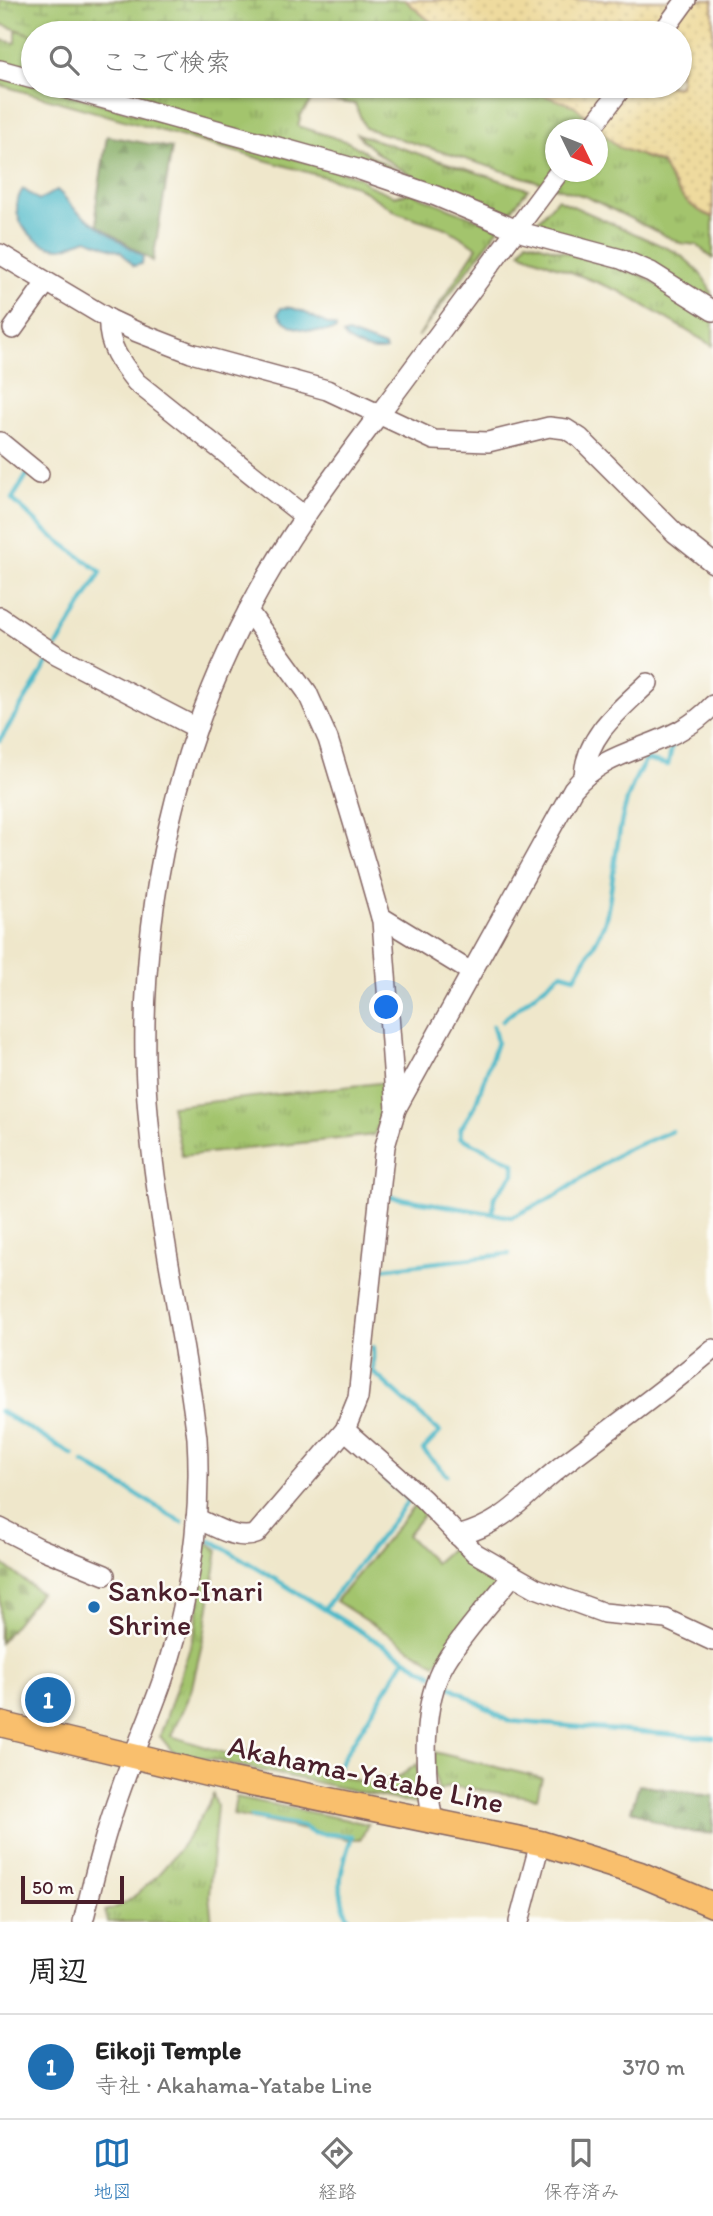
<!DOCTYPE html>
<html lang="ja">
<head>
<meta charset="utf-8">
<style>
	body { margin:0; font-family:Itim,"Klee One",sans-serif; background:#f2f2f2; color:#222 }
	.compass { position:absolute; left:545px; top:119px; width:63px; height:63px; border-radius:50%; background:#fff; box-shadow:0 2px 5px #0004; rotate:133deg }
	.scale { position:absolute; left:21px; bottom:18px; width:103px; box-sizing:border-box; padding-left:7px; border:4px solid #4a1f2b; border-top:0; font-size:19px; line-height:24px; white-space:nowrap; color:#4a1f2b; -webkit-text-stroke:5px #fdfcf7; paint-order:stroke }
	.you { position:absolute; left:387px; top:1008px; width:24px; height:24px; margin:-18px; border:5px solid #fff; border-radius:50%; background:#1a73e8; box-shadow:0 0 0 10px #1a73e833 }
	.badge { display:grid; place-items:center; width:46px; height:46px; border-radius:50%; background:#1f6fb2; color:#fff; font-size:23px; font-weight:700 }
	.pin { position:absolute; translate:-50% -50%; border:4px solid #fff; box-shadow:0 2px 7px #0006 }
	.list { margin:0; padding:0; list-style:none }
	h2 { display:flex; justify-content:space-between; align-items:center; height:91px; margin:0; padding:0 28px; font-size:30px }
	h2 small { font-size:23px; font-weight:400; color:#767676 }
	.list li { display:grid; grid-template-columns:46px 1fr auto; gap:21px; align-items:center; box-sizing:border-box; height:105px; padding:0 28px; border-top:2px solid #e0e0e0 }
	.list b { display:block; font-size:26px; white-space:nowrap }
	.list p { margin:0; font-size:23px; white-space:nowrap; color:#767676 }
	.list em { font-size:23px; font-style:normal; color:#767676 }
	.icon { flex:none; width:38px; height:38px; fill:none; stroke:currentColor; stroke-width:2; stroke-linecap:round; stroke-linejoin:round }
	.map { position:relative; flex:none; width:713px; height:1922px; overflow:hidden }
	.search { position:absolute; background:#fff; box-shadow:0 2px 5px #0004; left:21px; right:21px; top:21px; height:77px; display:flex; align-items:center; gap:18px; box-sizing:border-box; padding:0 24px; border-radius:38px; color:#767676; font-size:26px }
	.sheet { height:196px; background:#fff }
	nav { display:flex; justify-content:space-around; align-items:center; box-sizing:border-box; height:98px; border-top:2px solid #e0e0e0; background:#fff; font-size:19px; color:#767676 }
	nav a { display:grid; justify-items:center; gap:4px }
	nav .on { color:#1f6fb2 }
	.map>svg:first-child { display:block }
</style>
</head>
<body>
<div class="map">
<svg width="713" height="1922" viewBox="0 0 713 1922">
	<defs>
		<pattern id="grass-tufts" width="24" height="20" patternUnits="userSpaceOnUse" patternTransform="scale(1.75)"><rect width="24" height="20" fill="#a3c46d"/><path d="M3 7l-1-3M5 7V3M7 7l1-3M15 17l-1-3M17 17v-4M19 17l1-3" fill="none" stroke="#879f5a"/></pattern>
		<pattern id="forest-firs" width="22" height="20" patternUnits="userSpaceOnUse" patternTransform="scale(1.75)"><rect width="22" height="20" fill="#82aa60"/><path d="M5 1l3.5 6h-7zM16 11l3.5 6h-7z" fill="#6c8a4f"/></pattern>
		<pattern id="wetland-marsh" width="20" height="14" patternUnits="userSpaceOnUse" patternTransform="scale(1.75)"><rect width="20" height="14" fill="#a3c46d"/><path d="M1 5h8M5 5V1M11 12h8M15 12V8" fill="none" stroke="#879f5a"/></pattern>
		<pattern id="sand-dots" width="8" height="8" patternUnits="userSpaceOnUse" patternTransform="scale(1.75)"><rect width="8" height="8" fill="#eeda9e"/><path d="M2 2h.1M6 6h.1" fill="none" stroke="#cebb88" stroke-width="1.8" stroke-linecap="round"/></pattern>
		<pattern id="cemetery-stones" width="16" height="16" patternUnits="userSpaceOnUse" patternTransform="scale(1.75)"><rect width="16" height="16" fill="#a3c46d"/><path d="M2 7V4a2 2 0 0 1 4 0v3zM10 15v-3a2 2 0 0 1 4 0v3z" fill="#879f5a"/></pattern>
	</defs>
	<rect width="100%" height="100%" fill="#fdfcf7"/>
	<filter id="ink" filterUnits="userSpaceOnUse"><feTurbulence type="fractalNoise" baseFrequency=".0143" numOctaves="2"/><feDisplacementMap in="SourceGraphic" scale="14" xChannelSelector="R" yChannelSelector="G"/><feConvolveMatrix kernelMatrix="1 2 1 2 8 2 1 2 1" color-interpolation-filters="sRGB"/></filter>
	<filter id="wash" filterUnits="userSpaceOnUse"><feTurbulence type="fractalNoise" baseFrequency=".00686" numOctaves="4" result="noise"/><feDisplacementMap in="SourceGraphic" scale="28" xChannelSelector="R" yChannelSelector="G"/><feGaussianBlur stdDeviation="1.57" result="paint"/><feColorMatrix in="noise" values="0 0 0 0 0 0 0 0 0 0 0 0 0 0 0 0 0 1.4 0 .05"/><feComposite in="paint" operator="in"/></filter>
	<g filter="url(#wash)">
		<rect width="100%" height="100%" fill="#efe7cb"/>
		<g fill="url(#grass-tufts)" stroke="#76724c" stroke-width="2" fill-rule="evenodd">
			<polygon points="16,30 33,35 33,75 0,66 0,40 16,43"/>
			<polygon points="0,75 359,177 368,185 394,196 411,193 499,228 418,337 477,247 446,228 398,213 356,186 0,85"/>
			<path d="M72,86h156l151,9 10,-9h128l58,19 43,42 44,17c11,24 25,44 51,53v42l-16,-14 -17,-2 -93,-46 -222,-69 -10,-24 -42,-6 -12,17 -3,11 50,16 63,37zM556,130h42v42h-42z"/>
			<path d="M357,134l171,55 -21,27c-47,-18 -117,-43 -150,-82z"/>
			<path d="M557,199l119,53c17,12 37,31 37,53l-180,-78z"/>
			<polygon points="527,241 638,274 713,317 713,346 619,291 520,252"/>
			<polygon points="387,1082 388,1102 374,1135 182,1156 171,1106"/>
			<polygon points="206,1541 218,1550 205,1631 191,1691 171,1736 231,1755 242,1750 370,1784 400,1776 417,1764 420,1805 172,1751 160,1736 196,1629"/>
			<polygon points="434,1752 542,1778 537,1798 450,1786 439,1791 433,1769"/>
			<path d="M213,1795l4,11 -8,89 3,27h-104l-3,-11c43,-11 89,-78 108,-116z"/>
			<polygon points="236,1797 368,1824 361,1839 348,1839 233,1815"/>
		</g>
		<g fill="url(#forest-firs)" stroke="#666446" stroke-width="2">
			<polygon points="107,136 172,148 153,261 98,225 96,206"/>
			<path d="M639,1785l74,11v37c-31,2 -55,-10 -82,-23z"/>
		</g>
		<g fill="url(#wetland-marsh)" stroke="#76724c" stroke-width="2">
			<polygon points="0,0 405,0 444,33 33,35 0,24"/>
			<polygon points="228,86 389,86 379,95"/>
		</g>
		<path fill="url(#sand-dots)" stroke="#9c7c64" stroke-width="2" d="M405,0h308v217c-26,-9 -40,-29 -51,-54l-44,-16 -43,-41 -58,-20h163v-53h-236z"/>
		<polygon fill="url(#cemetery-stones)" stroke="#76724c" stroke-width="2" points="0,1562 40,1593 0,1643"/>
		<polygon fill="#a3c46d" stroke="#76724c" stroke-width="2" points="415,1505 426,1512 407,1535 435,1563 458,1542 502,1579 435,1664 336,1601"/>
		<g fill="#4db9c9" stroke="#4c6c7a" stroke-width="2">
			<path d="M23,189l16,11 18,-10c9,7 14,17 24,24 20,14 41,29 62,42l-1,8 -8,2 -13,-14 -34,-13c-9,2 -18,9 -27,9 -27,-1 -56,-33 -37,-59z"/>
			<path d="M281,308c17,-4 38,15 55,19v3c-18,3 -48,2 -58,-17z"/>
			<path d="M348,333l37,14 1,3c-13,4 -35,-5 -43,-15z"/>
		</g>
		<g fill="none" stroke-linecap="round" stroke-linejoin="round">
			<g stroke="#4db9c9" stroke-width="4.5">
				<polyline points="27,475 12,499 48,533 101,572 57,646"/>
				<polyline points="0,740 49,661"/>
				<path d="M502,1021l59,-48 14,4c10,-19 28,-43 32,-64 10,-50 9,-109 39,-153l22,5 5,-23"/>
				<polyline points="493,1026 497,1042 475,1106 461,1128 460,1137 514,1163 514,1174 494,1197 493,1214"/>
				<polyline points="387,1196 512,1217 557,1195 623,1151 672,1131"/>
				<polyline points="379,1269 509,1254"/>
				<polyline points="373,1347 373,1372 440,1432 423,1450 447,1475"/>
				<polyline points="0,1411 73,1455"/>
				<polyline points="83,1462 182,1522"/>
				<polyline points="211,1540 432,1675"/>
				<polyline points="324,1609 409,1500 382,1476"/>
				<polyline points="443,1682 508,1721 713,1738"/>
				<polyline points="335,1771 405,1659"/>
				<path d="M251,1817l51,9 11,7 39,3c-11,31 -19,56 -1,86"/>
			</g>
		</g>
	</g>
	<g filter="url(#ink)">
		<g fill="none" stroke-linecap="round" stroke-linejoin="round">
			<g stroke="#846563" stroke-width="22">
				<g id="minor">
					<polyline points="662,33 686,0"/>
					<polyline points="0,70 33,79"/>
					<polyline points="58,86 357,169 436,196 524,233 621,259 651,272 713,311"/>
					<polyline points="590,130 623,86"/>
					<polyline points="0,254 109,319 137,332 191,353 327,390 434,440 488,442 549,427 566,429 580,438 675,533 713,563"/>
					<path d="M109,319c-2,26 12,44 27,63l168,134"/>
					<polyline points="13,329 46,283"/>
					<polyline points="0,442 39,474"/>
					<polyline points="248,611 307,692 328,739 366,865 382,921 396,1109"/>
					<polyline points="0,617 56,655 189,724 198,726"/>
					<path d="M584,776c2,-41 37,-67 64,-93"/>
					<polyline points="381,917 471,972"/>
					<polyline points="345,1430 423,1499 475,1553 513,1575 536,1588 604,1613 666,1619 713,1641"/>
					<path d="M196,1518c16,7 42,24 60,16l89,-104 13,-32 27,-252 11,-37 177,-320c38,-46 98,-38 140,-84"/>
					<polyline points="0,1528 39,1548 105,1575"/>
					<path d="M458,1536c52,-14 69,-45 110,-75 49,-37 98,-72 145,-112"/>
					<path d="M433,1821c-9,-47 -13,-118 13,-160 18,-30 45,-58 67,-86"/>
					<path d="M83,1922c11,-45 22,-90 38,-133 13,-37 29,-72 42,-110 26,-77 39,-159 34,-241 -15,-126 -49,-251 -52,-379 -3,-155 31,-313 104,-450 39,-75 90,-141 140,-208 57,-76 113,-153 170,-229"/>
					<polyline points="519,1922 540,1843"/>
				</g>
			</g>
			<g stroke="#846563" stroke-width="27">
				<polyline id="major" points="0,1724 232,1780 540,1843 640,1874 713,1905"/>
			</g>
			<use href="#minor" stroke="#fff" stroke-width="19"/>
			<use href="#major" stroke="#f9bf6d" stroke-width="24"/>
		</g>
	</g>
	<circle fill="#1f6fb2" stroke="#fdfcf7" stroke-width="2.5" cx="94" cy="1607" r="7"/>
	<g text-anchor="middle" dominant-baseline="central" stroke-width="5" stroke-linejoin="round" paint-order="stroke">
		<g font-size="30" fill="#4a1f2b" stroke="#fdfcf7" text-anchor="start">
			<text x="108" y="1590">Sanko-Inari<tspan x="108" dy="34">Shrine</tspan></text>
		</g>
		<g font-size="30" fill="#4a1f2b" stroke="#fdfcf7">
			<text transform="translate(366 1774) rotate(12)">Akahama-Yatabe Line</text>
		</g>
	</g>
</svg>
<svg class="compass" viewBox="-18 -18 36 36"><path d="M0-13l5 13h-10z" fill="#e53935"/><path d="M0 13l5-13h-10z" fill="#767676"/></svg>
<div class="scale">50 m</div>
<div class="you"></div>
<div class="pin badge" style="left:48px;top:1700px">1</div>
<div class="search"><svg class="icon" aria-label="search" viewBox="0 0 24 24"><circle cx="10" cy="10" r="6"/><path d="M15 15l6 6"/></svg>ここで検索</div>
</div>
<section class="sheet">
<h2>周辺<small></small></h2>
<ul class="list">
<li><span class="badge">1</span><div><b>Eikoji Temple</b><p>寺社 · Akahama-Yatabe Line</p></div><em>370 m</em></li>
</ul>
</section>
<nav>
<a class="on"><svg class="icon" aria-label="map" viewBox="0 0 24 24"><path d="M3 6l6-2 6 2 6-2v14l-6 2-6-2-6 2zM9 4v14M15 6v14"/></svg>地図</a>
<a><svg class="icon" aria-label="directions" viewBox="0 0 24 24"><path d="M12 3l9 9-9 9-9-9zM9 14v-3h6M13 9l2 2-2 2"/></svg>経路</a>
<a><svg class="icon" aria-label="saved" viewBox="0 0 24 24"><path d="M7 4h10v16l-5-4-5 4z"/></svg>保存済み</a>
</nav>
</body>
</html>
